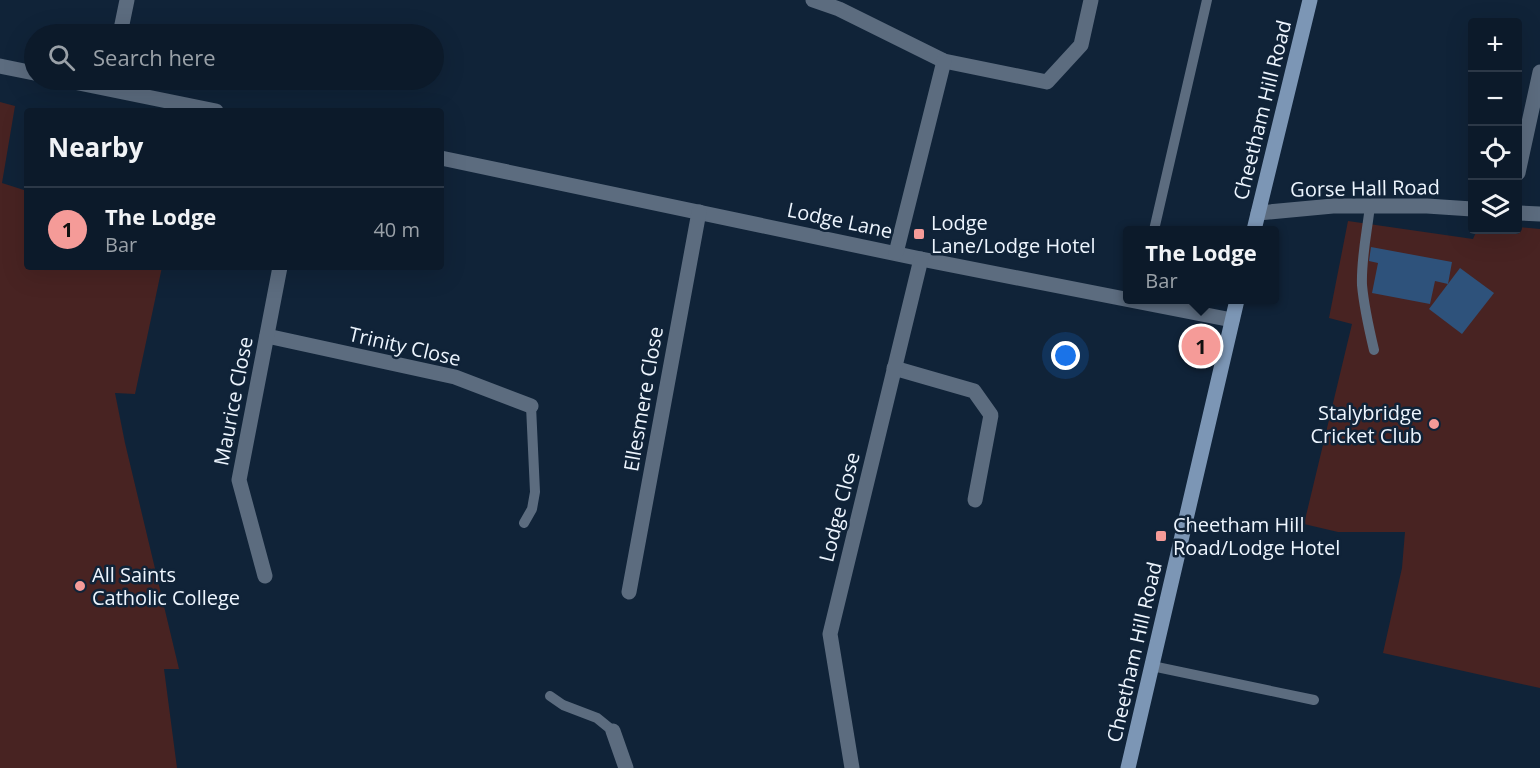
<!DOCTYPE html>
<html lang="en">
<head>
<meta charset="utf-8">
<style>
	body { margin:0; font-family:"Open Sans",sans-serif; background:#1a2736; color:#f1f3f6 }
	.controls { position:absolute; right:18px; top:18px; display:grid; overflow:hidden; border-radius:6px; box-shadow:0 6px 24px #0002 }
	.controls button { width:54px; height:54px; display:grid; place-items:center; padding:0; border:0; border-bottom:2px solid #2c3847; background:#0c1a2a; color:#f1f3f6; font:30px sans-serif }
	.you { position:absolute; left:1066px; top:356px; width:21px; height:21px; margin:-15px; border:4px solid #fff; border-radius:50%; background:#1a73e8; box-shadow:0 0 0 9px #1a73e833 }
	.badge { display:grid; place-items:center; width:39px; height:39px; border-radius:50%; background:#f59b98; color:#111; font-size:20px; font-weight:700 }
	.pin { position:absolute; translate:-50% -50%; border:3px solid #fff; box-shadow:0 2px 6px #0006 }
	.popup { position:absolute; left:1123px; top:226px; width:156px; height:78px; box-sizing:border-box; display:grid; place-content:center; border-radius:6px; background:#0c1a2a; filter:drop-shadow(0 2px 4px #0005); font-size:20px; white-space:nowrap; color:#9aa1a8 }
	.popup b { font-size:22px; color:#f1f3f6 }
	.popup::after { content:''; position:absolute; left:50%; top:100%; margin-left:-12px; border:12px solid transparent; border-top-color:#0c1a2a }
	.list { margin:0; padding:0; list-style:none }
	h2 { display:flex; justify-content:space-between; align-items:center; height:78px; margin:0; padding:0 24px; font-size:26px }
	h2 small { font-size:20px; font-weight:400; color:#9aa1a8 }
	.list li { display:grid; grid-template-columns:39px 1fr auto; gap:18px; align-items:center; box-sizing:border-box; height:84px; padding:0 24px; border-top:2px solid #2c3847 }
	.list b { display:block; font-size:22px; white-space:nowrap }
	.list p { margin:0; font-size:20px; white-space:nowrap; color:#9aa1a8 }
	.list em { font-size:20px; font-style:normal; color:#9aa1a8 }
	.icon { flex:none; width:33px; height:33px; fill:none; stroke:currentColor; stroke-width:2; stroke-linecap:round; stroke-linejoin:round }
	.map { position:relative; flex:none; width:1540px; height:768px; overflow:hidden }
	.search { position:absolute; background:#0c1a2a; box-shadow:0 6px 24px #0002; left:24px; top:24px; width:420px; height:66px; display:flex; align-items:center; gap:15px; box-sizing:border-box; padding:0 21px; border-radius:33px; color:#9aa1a8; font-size:22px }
	.panel { position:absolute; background:#0c1a2a; box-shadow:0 6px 24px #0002; left:24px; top:108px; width:420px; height:162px; border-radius:6px }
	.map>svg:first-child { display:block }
</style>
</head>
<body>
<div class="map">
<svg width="1540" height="768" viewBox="0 0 1540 768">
	<rect width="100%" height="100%" fill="#102338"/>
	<g fill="#482322">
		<polygon points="0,102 15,106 2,183 27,191 27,267 162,267 135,394 115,393 125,443 179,669 164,669 177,768 0,768"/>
		<polygon points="1348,221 1473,239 1477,230 1518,230 1518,227 1540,229 1540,688 1383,653 1402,568 1405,532 1338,532 1304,524 1352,324 1329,318"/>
	</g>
	<g fill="#2e527b">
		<polygon points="1371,247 1452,262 1448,284 1435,281 1430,304 1372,293 1378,263 1369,261"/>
		<polygon points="1460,268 1494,293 1462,334 1429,309"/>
	</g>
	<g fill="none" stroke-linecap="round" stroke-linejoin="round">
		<g stroke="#5c6c7f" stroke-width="10">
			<path d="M1370,206c-3,26 -9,53 -8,79 2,22 7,44 12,65"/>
			<polyline points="1154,230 1207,0"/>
			<polyline points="524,523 532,509 535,492 531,406"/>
			<polyline points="1152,666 1314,700"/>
			<polyline points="550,696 563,705 597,718 613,731"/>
		</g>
		<g stroke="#5c6c7f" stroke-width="15">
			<polyline points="813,0 839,9 944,61 1047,82 1081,45 1091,0"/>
			<polyline points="120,34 127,0"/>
			<polyline points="0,66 34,73"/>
			<polyline points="64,80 216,111"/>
			<polyline points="441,158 921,259 1232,320"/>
			<polyline points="1518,173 1540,72"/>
			<polyline points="1258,213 1333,206 1427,206 1472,209"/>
			<polyline points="1518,213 1540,214"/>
			<polyline points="896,253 944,61"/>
			<polyline points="267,336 455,377 531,406"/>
			<polyline points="894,368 974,391 991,415 975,500"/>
			<polyline points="265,576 239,480 280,267"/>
			<polyline points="629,592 699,212"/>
			<polyline points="613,731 626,768"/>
			<polyline points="852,768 830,634 921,259"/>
		</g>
		<g stroke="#7c96b5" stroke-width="15">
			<polyline points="1254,230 1310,0"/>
			<polyline points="1128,768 1237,300"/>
		</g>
	</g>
	<g fill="#f59b98" stroke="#102338" stroke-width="2">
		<rect x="913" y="228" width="12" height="12" rx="3"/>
		<circle cx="1434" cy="424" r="6"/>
		<rect x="1155" y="530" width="12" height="12" rx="3"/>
		<circle cx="80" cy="586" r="6"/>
	</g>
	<g text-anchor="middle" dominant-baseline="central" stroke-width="5" stroke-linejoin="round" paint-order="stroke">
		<g font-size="20" fill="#edf5fe" stroke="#102338">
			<text transform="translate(1262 110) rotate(-76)">Cheetham Hill Road</text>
			<text transform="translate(1365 188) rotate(-1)">Gorse Hall Road</text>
			<text transform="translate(840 220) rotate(12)">Lodge Lane</text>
			<text transform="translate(405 346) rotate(13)">Trinity Close</text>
			<text transform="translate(643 399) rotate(-80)">Ellesmere Close</text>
			<text transform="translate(233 401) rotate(-79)">Maurice Close</text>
			<text transform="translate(839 507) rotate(-76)">Lodge Close</text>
			<text transform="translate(1134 652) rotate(-77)">Cheetham Hill Road</text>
		</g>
		<g font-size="20" fill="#edf5fe" stroke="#102338" text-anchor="start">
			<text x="931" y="222">Lodge<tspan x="931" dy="23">Lane/Lodge Hotel</tspan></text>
			<text x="1422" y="412" text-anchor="end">Stalybridge<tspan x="1422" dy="23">Cricket Club</tspan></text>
			<text x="1173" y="524">Cheetham Hill<tspan x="1173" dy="23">Road/Lodge Hotel</tspan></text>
			<text x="92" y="574">All Saints<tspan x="92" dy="23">Catholic College</tspan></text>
		</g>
	</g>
</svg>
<div class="controls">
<button>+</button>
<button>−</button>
<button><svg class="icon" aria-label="locate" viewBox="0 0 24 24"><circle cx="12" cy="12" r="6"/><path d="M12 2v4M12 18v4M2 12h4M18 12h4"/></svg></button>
<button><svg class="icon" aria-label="layers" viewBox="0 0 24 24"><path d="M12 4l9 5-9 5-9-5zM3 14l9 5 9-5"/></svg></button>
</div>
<div class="you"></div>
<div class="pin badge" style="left:1201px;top:346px">1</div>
<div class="popup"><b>The Lodge</b>Bar</div>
<div class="search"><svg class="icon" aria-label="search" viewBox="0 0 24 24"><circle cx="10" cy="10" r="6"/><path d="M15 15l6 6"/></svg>Search here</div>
<section class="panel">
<h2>Nearby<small></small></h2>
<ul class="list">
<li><span class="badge">1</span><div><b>The Lodge</b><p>Bar</p></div><em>40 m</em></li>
</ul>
</section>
</div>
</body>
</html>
